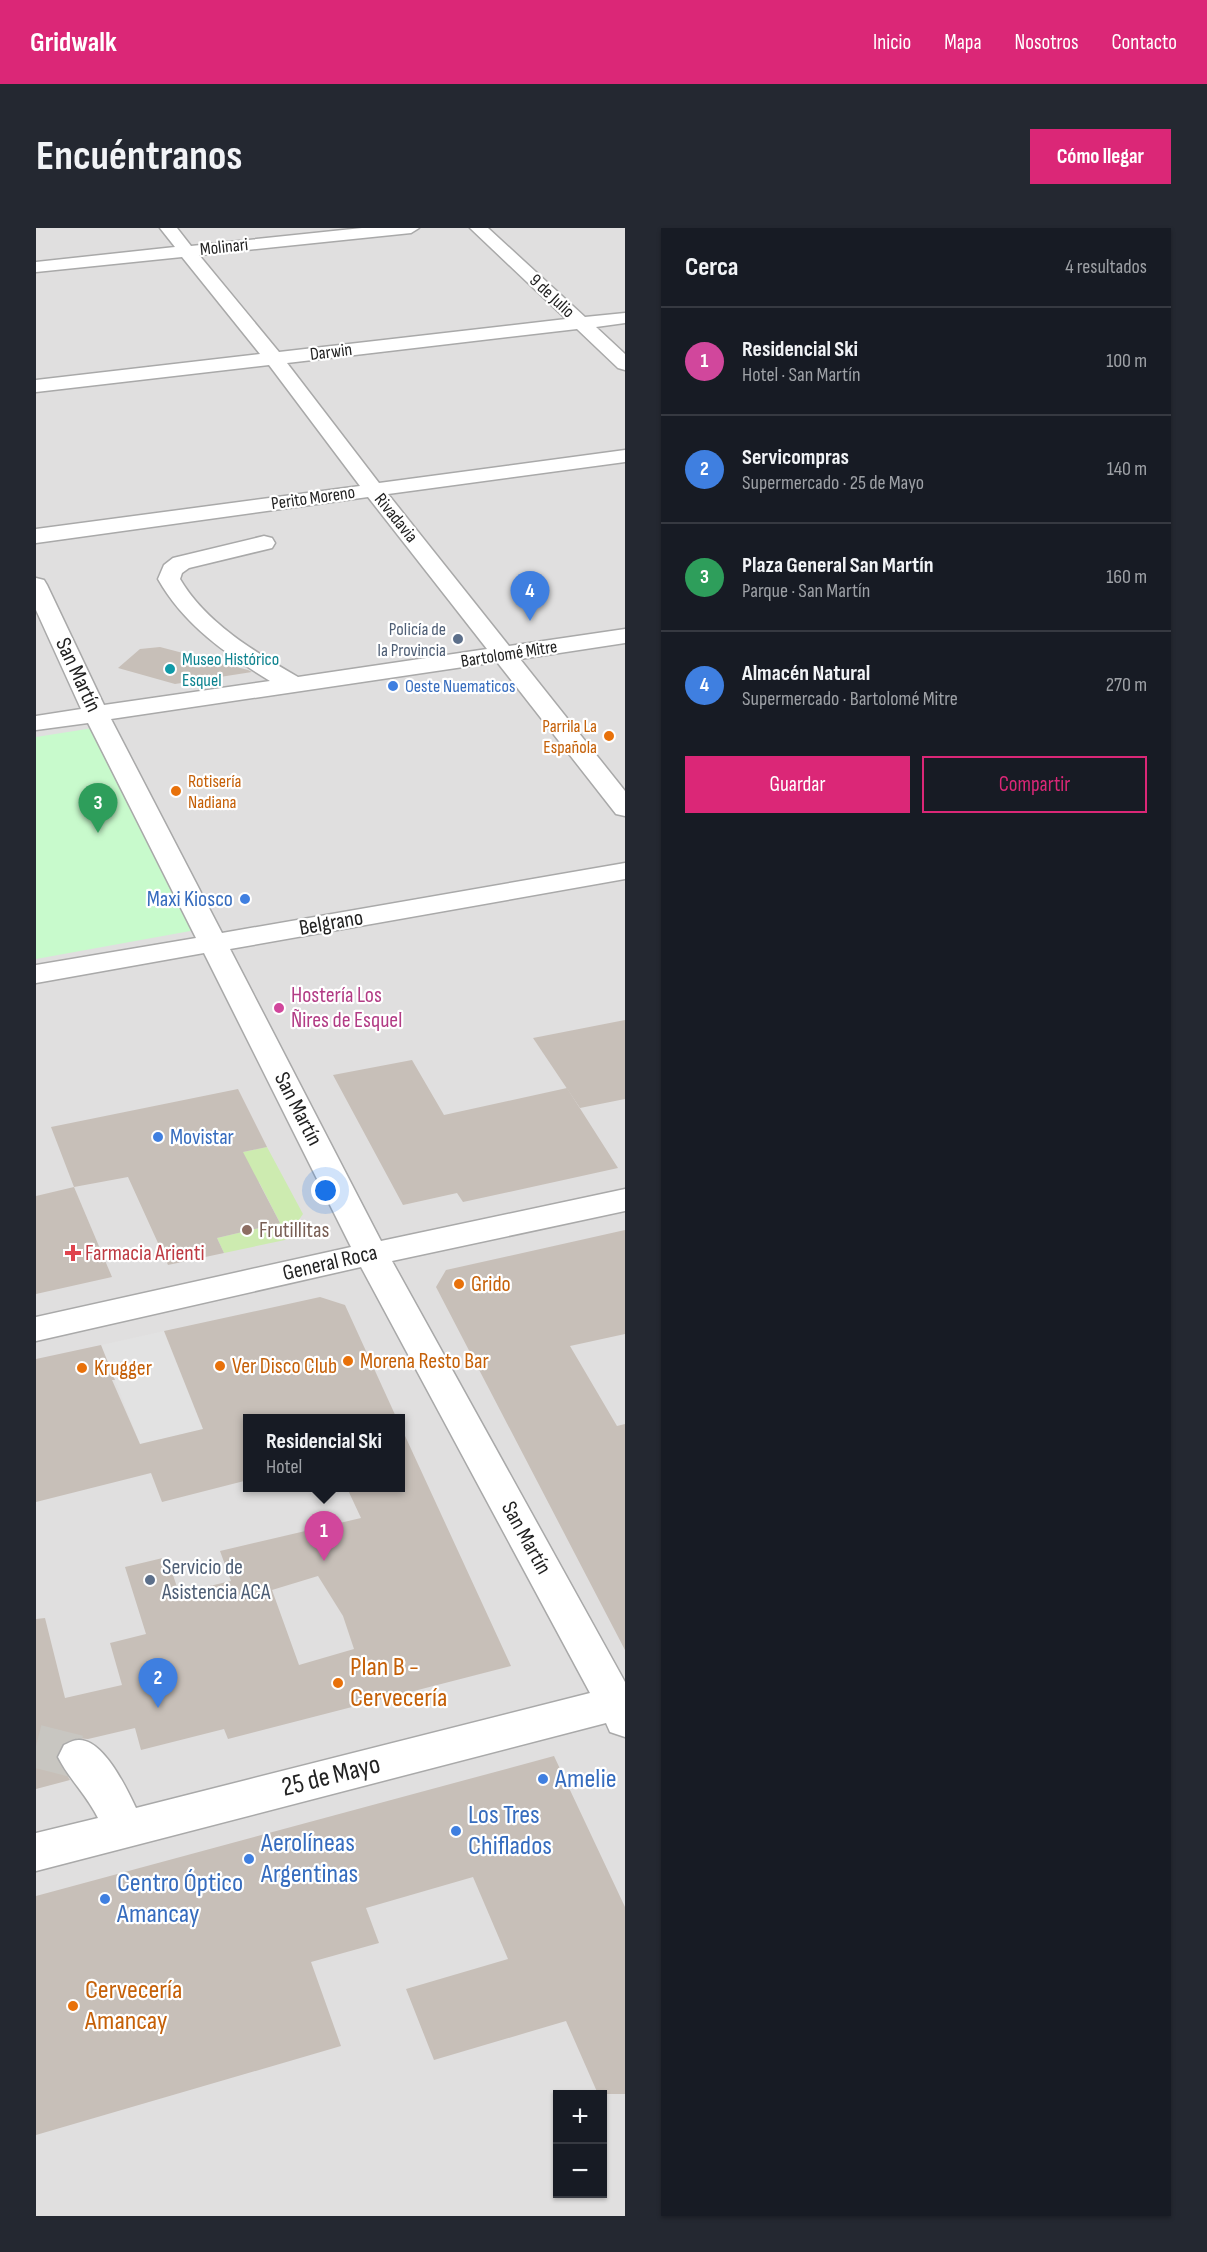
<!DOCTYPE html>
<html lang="es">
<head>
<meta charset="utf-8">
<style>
	body { margin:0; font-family:"Sofia Sans Condensed",sans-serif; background:#242831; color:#f1f3f6 }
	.controls { position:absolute; right:18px; bottom:18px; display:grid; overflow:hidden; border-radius:0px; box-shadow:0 2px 4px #0004 }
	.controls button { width:54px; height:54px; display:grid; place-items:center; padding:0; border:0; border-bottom:2px solid #363941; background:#171b24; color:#f1f3f6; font:30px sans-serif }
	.you { position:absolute; left:290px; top:963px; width:21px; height:21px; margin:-15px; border:4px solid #fff; border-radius:50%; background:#1a73e8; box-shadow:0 0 0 9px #1a73e833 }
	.badge { display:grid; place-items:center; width:39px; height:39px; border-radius:50%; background:#db2777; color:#fff; font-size:20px; font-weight:700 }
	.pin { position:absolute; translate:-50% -50px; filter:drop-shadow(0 2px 3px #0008) }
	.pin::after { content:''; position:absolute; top:32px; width:21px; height:18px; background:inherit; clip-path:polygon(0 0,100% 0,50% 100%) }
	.popup { position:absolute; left:207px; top:1186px; width:162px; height:78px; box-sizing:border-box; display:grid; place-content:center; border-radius:0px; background:#171b24; filter:drop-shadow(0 2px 4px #0005); font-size:20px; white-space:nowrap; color:#9ea1a6 }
	.popup b { font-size:22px; color:#f1f3f6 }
	.popup::after { content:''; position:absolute; left:50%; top:100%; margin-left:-12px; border:12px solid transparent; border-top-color:#171b24 }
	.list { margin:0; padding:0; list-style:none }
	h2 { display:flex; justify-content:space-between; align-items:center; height:78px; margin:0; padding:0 24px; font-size:26px }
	h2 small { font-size:20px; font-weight:400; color:#9ea1a6 }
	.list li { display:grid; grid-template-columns:39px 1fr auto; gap:18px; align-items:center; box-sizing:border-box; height:108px; padding:0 24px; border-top:2px solid #363941 }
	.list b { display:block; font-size:22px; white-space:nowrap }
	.list p { margin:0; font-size:20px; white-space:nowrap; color:#9ea1a6 }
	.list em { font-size:20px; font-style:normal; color:#9ea1a6 }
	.actions { display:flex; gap:12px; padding:18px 24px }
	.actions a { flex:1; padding:14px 0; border:2px solid #db2777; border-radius:0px; text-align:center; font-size:21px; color:#db2777 }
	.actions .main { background:#db2777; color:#fff }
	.map { position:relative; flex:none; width:589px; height:1988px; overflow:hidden; border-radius:0px }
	header { display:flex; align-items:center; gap:36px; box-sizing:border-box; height:84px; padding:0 30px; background:#db2777; color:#fff }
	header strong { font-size:28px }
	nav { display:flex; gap:33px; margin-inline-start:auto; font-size:21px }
	.intro { display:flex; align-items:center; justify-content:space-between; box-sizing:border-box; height:144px; padding:0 36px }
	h1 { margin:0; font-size:42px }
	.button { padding:15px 27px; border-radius:0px; background:#db2777; color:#fff; font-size:21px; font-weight:700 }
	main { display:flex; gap:36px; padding:0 36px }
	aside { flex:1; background:#171b24; border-radius:0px; box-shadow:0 2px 4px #0004 }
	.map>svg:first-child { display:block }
</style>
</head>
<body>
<header>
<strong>Gridwalk</strong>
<nav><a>Inicio</a><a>Mapa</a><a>Nosotros</a><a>Contacto</a></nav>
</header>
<div class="intro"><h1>Encuéntranos</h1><a class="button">Cómo llegar</a></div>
<main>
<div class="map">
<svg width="589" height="1988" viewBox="0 0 589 1988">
	<rect width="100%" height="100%" fill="#f2efe9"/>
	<path fill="#e0dfdf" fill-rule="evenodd" d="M0,0h589v1988h-589zM212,1190h152v70h-152zM522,1866h44v100h-44z"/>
	<polygon fill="#cdebb0" points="231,919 267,986 249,1012 188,1025 181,1010 244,995 223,954 161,968 146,937"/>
	<polygon fill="#c8facc" points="70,498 171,700 0,731 0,509"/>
	<polygon fill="#e2e2e2" points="128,1103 167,1201 104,1216 65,1117"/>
	<g fill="#c7bfb8" fill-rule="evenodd">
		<polygon points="124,419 212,442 216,444 139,456 82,440 104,421"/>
		<polygon points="589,792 589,871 544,880 497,810"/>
		<polygon points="376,832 408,887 531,860 582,940 427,974 421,965 367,977 297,847"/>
		<polygon points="202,861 231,919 207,924 244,995 181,1010 188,1025 132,1037 92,949 38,959 15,899"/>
		<polygon points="38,959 76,1049 0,1066 0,968"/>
		<polygon points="589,1002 589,1106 534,1118 581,1198 589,1196 589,1422 400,1059 410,1042"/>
		<polygon points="284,1069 309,1077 361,1191 212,1191 212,1252 126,1274 115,1245 0,1274 0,1131 65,1117 79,1152 76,1152 104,1216 167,1201 128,1103"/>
		<path d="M364,1197l111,241 -283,73 -4,-10 -83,21 -6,-22 -47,11 -14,-1 -11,5 -7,13 14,24 -34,9v-170l9,-1 20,80 57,-13 -12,-42 36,-9 -21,-67 42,-10 12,36 52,-12 -11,-30 141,-33 -14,-30h53zM282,1348l25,40 11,33 -55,16 -27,-75z"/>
		<polygon points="518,1528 589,1679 589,1866 562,1866 530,1793 398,1832 370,1761 472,1731 437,1649 330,1680 343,1715 275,1734 305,1818 0,1907 0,1668"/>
	</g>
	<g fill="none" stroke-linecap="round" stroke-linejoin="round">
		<polyline stroke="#c8c6c1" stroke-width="43" stroke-dasharray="43 22" stroke-linecap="butt" points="0,1518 43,1529"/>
		<g stroke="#a9a9a9" stroke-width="3">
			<path id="minor" d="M124,0h17l14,18 171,-18h57l-8,5 -212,22 80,97 287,-33 -96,-91h18l97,89 40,-4v10l-29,4 29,27v16l-7,-2 -41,-39 -290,34 92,120 246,-33v12l-237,32 121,152 116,-17v14l-105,16 105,132v25l-9,-2 -119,-152 -386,57 111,214 403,-70v16l-395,70 151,292 244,-52v22l-233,50 233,421v55l-15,-5 -4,-9 -570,148v-38l62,-15c-12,-24 -29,-39 -40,-61l6,-12c4,-2 10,-5 14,-5 25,-2 49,49 58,68l454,-115 -229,-426 -325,74v-24l315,-70 -147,-294 -168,30v-18l160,-27 -108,-215 -52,7v-14l45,-7 -45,-99v-32l8,2 3,5 57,120 166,-24c-44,-27 -86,-56 -112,-102l6,-14 9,-7 91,-22 8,2 3,5 -3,5 -83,20 -7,5 -2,6c26,44 75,73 118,98l189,-28 -119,-152 -332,46v-14l324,-43 -91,-121 -233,27v-12l224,-26 -78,-97 -146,15v-10l139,-15z"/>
		</g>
		<use href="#minor" fill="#fff" fill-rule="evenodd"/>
	</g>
	<g fill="#5c6f8a" stroke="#fff" stroke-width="2">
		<circle cx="422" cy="411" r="6"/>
		<circle cx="114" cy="1352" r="6"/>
	</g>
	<circle fill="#0f9aa8" stroke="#fff" stroke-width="2" cx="134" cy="441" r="6"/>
	<g fill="#3f7fe0" stroke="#fff" stroke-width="2">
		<circle cx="357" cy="458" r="6"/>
		<circle cx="209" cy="671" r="6"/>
		<circle cx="122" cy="909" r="6"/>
		<circle cx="507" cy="1551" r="6"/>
		<circle cx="420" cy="1603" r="6"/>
		<circle cx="213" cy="1631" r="6"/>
		<circle cx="69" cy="1671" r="6"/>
	</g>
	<g fill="#e8710a" stroke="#fff" stroke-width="2">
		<circle cx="573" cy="508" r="6"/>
		<circle cx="140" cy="563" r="6"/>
		<circle cx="423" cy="1056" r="6"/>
		<circle cx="312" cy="1133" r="6"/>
		<circle cx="184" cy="1138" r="6"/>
		<circle cx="46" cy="1140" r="6"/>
		<circle cx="302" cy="1455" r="6"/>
		<circle cx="37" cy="1778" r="6"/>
	</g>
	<circle fill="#d1479c" stroke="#fff" stroke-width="2" cx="243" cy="780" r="6"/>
	<circle fill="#8d6e63" stroke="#fff" stroke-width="2" cx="211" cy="1002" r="6"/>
	<path fill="#e0444e" stroke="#fff" stroke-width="2" d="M34 1016h6v6h6v6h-6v6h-6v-6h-6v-6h6z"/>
	<g text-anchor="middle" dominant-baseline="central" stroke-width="4.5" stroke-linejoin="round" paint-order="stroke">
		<g font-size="18" fill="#222" stroke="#fff">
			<text transform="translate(188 19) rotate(-6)">Molinari</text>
			<text transform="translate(516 68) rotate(43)">9 de Julio</text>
			<text transform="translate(295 124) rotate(-7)">Darwin</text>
			<text transform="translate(277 270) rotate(-8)">Perito Moreno</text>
			<text transform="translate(360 290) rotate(51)">Rivadavia</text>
			<text transform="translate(473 426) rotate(-9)">Bartolomé Mitre</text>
		</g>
		<g font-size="18" fill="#4e5e75" stroke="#fff" text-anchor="end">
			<text x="410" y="401">Policía de<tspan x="410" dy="21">la Provincia</tspan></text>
		</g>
		<g font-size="18" fill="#0d838f" stroke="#fff" text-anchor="start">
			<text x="146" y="431">Museo Histórico<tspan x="146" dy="21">Esquel</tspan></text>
		</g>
		<g font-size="18" fill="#366cbe" stroke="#fff" text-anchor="start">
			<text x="369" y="458">Oeste Nuematicos</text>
		</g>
		<g font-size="18" fill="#c56008" stroke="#fff" text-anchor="end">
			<text x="561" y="498">Parrila La<tspan x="561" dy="21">Española</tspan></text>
			<text x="152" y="553" text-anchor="start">Rotisería<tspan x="152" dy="21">Nadiana</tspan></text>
		</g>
		<g font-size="22" fill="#222" stroke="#fff">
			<text transform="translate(42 447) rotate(65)">San Martín</text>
			<text transform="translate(295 695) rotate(-10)">Belgrano</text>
			<text transform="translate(262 881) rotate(63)">San Martín</text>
			<text transform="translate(294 1035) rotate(-13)">General Roca</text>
			<text transform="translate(490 1310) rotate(61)">San Martín</text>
		</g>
		<g font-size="22" fill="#366cbe" stroke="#fff" text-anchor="end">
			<text x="197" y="671">Maxi Kiosco</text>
			<text x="134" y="909" text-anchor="start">Movistar</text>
		</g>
		<g font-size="22" fill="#b23c85" stroke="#fff" text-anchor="start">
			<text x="255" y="767">Hostería Los<tspan x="255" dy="25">Ñires de Esquel</tspan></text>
		</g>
		<g font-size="22" fill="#785e54" stroke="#fff" text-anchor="start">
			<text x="223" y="1002">Frutillitas</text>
		</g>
		<g font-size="22" fill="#be3a42" stroke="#fff" text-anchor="start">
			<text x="49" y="1025">Farmacia Arienti</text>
		</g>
		<g font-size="22" fill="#c56008" stroke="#fff" text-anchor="start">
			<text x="435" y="1056">Grido</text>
			<text x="324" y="1133">Morena Resto Bar</text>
			<text x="196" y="1138">Ver Disco Club</text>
			<text x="58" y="1140">Krugger</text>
		</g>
		<g font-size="22" fill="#4e5e75" stroke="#fff" text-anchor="start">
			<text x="126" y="1339">Servicio de<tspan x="126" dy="25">Asistencia ACA</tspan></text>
		</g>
		<g font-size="27" fill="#c56008" stroke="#fff" text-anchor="start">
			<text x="314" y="1439">Plan B -<tspan x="314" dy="31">Cervecería</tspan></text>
			<text x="49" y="1762">Cervecería<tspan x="49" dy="31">Amancay</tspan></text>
		</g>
		<g font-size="27" fill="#222" stroke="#fff">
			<text transform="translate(295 1548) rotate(-14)">25 de Mayo</text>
		</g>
		<g font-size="27" fill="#366cbe" stroke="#fff" text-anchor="start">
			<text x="519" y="1551">Amelie</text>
			<text x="432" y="1587">Los Tres<tspan x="432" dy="31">Chiflados</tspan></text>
			<text x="225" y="1615">Aerolíneas<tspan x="225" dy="31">Argentinas</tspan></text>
			<text x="81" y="1655">Centro Óptico<tspan x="81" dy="31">Amancay</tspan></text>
		</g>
	</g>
</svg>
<div class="controls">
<button>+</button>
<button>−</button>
</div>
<div class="you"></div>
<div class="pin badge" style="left:288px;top:1333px;background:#d1479c">1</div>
<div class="popup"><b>Residencial Ski</b>Hotel</div>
<div class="pin badge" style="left:122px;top:1480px;background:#3f7fe0">2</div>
<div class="pin badge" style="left:62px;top:605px;background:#2e9e5b">3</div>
<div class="pin badge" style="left:494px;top:393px;background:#3f7fe0">4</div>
</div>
<aside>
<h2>Cerca<small>4 resultados</small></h2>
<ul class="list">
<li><span class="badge" style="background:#d1479c">1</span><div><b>Residencial Ski</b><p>Hotel · San Martín</p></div><em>100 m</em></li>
<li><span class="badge" style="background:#3f7fe0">2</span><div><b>Servicompras</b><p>Supermercado · 25 de Mayo</p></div><em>140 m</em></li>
<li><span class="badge" style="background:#2e9e5b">3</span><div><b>Plaza General San Martín</b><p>Parque · San Martín</p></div><em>160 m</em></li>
<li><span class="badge" style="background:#3f7fe0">4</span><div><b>Almacén Natural</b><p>Supermercado · Bartolomé Mitre</p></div><em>270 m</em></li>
</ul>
<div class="actions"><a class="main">Guardar</a><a>Compartir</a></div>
</aside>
</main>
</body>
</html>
